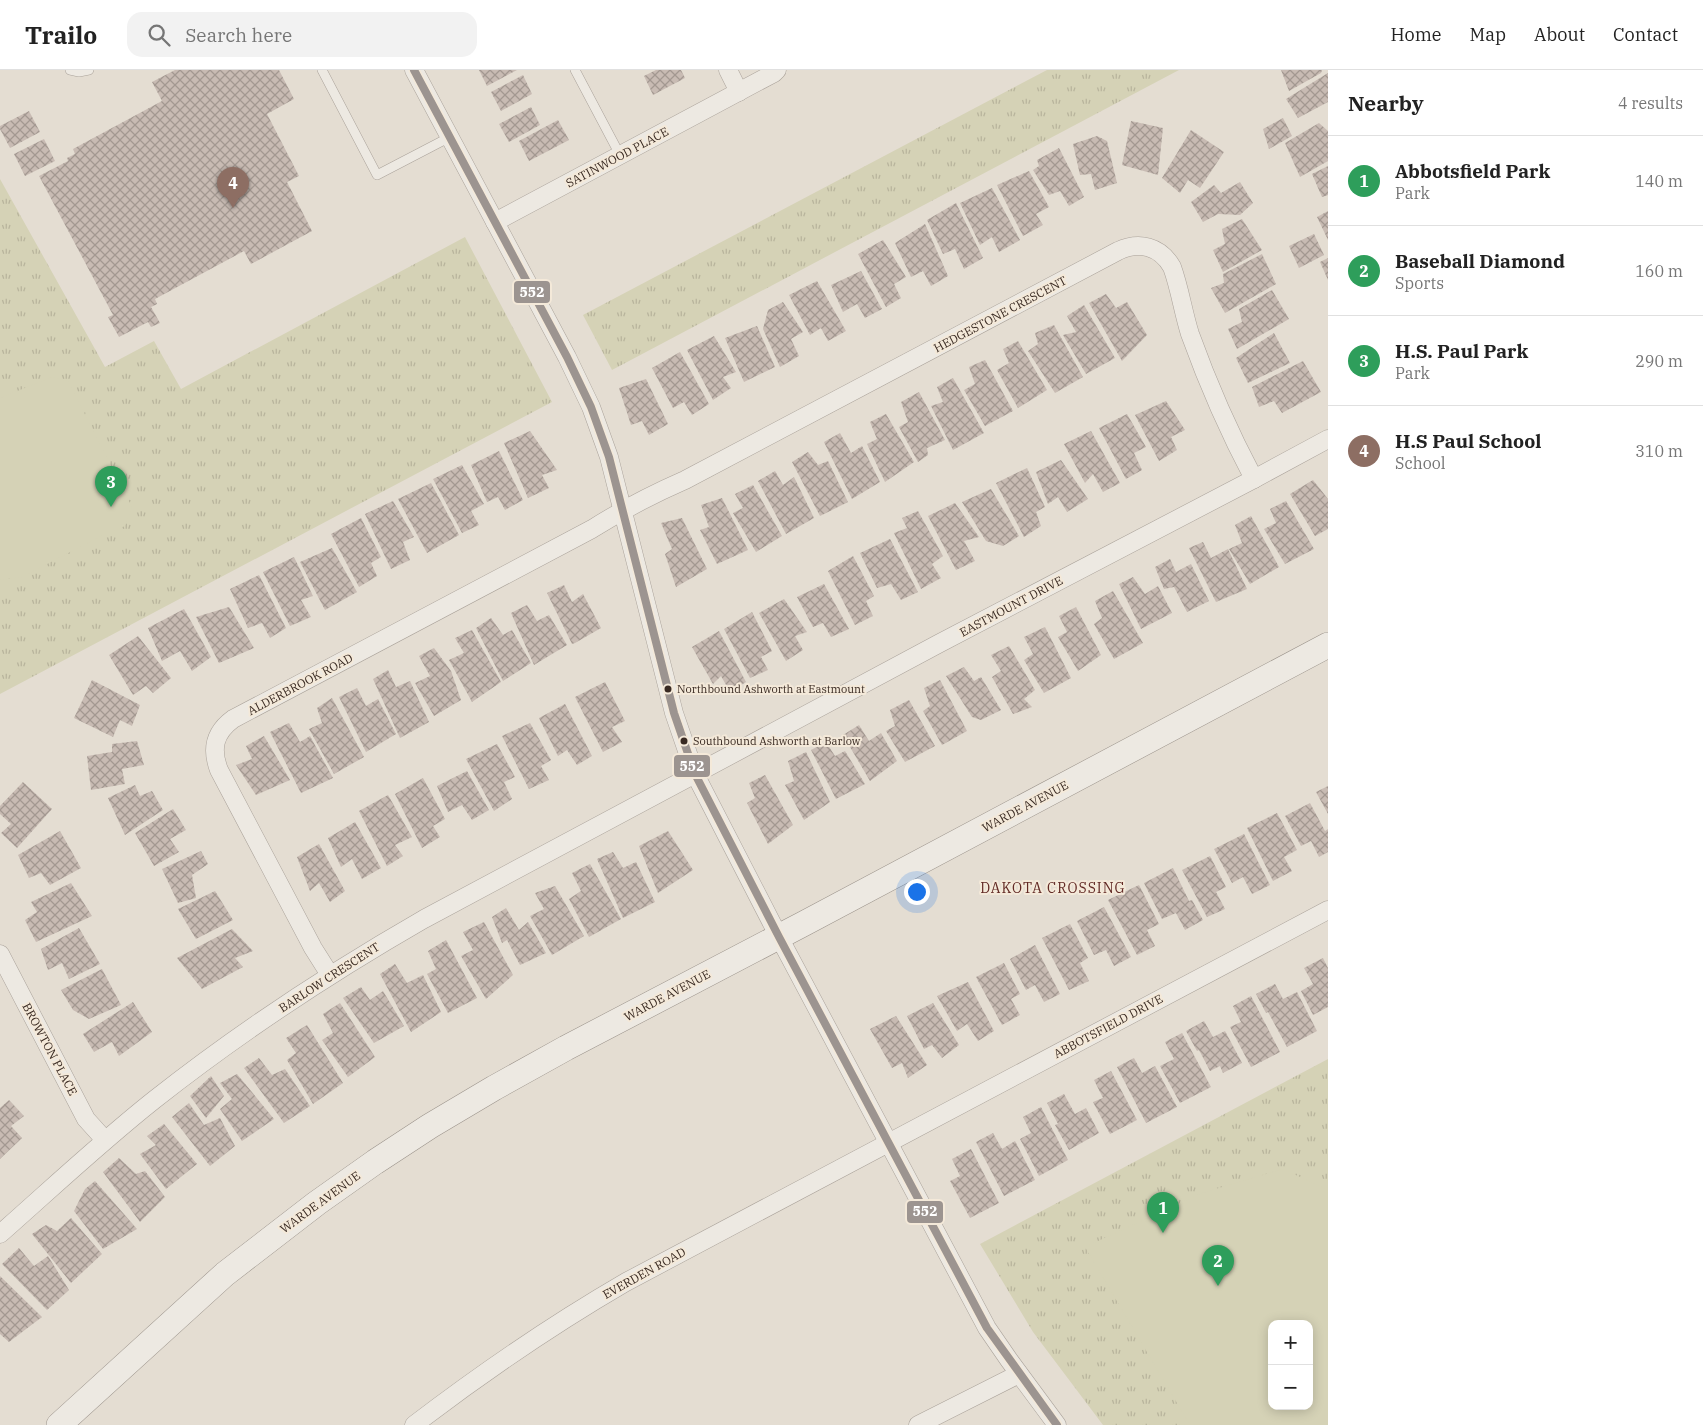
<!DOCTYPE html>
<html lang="en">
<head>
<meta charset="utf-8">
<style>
	body { margin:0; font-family:"IBM Plex Serif",serif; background:#f2f2f2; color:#222 }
	.controls { position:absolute; right:15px; bottom:15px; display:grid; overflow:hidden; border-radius:10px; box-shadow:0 2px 12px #0003 }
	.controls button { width:45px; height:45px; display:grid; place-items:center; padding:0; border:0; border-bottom:1px solid #e0e0e0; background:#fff; color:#222; font:25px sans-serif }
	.you { position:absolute; left:916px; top:821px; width:18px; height:18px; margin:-12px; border:4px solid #fff; border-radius:50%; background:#1a73e8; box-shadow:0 0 0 8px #1a73e833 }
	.badge { display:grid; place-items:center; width:32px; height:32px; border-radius:50%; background:#756960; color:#fff; font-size:16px; font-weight:700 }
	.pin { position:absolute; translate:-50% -41px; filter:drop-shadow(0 1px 2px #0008) }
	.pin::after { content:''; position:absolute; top:26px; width:18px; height:15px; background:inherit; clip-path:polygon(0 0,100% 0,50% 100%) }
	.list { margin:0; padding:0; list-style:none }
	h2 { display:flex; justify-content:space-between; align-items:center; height:65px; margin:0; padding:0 20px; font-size:21px }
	h2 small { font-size:16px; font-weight:400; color:#767676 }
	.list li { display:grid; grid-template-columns:32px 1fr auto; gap:15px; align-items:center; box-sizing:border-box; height:90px; padding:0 20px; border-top:1px solid #e0e0e0 }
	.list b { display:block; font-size:19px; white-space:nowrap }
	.list p { margin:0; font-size:16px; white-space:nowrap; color:#767676 }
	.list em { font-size:16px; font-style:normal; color:#767676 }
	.icon { flex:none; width:28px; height:28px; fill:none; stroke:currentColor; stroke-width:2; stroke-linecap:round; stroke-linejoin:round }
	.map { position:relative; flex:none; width:1328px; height:1355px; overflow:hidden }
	header { display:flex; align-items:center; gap:30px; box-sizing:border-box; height:70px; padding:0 25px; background:#fff; border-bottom:1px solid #e0e0e0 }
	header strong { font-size:24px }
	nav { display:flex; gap:28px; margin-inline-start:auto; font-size:18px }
	.search { width:350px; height:45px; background:#f2f2f2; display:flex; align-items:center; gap:12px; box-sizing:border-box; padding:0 18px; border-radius:15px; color:#767676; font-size:19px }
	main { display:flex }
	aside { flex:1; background:#fff }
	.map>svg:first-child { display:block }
</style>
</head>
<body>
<header>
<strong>Trailo</strong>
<div class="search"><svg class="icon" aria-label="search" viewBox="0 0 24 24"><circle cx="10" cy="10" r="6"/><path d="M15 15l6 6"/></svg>Search here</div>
<nav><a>Home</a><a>Map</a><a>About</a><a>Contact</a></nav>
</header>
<main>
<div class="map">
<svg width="1328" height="1355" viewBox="0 0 1328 1355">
	<defs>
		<pattern id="grass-tufts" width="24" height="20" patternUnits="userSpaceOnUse" patternTransform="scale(1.25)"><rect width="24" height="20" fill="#d5d2b6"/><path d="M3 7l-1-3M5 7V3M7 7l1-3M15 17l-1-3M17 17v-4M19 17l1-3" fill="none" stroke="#b8b49c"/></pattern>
		<pattern id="building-cross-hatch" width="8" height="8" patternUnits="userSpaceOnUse" patternTransform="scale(1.25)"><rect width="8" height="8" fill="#c8bbb3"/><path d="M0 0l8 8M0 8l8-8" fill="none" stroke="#a39891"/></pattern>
	</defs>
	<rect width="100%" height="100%" fill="#e4ddd2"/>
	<g fill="url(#grass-tufts)" fill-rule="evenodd">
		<polygon points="1047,0 1179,0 612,300 583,245"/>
		<polygon points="0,109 105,297 154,271 181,319 465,167 552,332 0,624"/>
		<path d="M1328,989v366h-225l-70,-93 -53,-88zM1272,1254h37v82h-37z"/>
	</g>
	<g fill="#d5d2b6" fill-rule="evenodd">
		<polygon points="52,307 68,311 132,437 125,456 107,463 22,507 0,510 0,328"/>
		<path d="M1283,1099l45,21v235h-138l-105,-178 117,-54zM1272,1254h37v82h-37z"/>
	</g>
	<g fill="url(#building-cross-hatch)">
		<polygon points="175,0 279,0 294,29 267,44 299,106 287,112 312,161 251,194 244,181 155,229 157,234 151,237 160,253 151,257 148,252 119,267 108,247 113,245 39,106 68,91 67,88 75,84 73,79 162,31 152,12"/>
		<polygon points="479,0 517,0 487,16"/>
		<polygon points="656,0 681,0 685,8 653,25 644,6"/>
		<polygon points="1281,0 1322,0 1321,3 1289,21"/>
		<polygon points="1328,3 1328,32 1298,48 1286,29"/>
		<polygon points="523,5 532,24 501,41 491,22"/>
		<polygon points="531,37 540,55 509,72 499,54"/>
		<polygon points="29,41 40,62 10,78 0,59 0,56"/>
		<polygon points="1283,48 1292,66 1269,79 1263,59"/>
		<polygon points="558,50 569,70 529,91 519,71"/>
		<polygon points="1131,51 1163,58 1158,105 1122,95"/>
		<polygon points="1319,53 1328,61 1328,91 1300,107 1285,73"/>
		<polygon points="1191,60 1224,82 1200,118 1188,110 1180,123 1162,108"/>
		<polygon points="1097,66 1107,71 1117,113 1095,120 1091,104 1080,105 1073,74"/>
		<polygon points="44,69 55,91 25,106 14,84"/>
		<polygon points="1059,78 1084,127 1069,136 1060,121 1049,125 1033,100 1039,96 1037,90"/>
		<polygon points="1328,96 1328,125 1322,127 1312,104"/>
		<polygon points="1029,101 1049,137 1036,144 1043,155 1023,166 997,115"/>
		<polygon points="1240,112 1253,133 1240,145 1218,144 1203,152 1191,132 1214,115 1221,123"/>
		<polygon points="992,118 1020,170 999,182 992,167 980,175 960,133"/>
		<polygon points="956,133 983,188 964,199 955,179 943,184 927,150"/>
		<polygon points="1328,141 1328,170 1317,147"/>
		<polygon points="1242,149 1262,180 1223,202 1213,180 1225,174 1222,159"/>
		<polygon points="925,154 948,206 931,216 923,201 911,207 895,173"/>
		<polygon points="1314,164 1324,185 1299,198 1289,176"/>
		<polygon points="883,170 906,207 894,214 901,228 886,237 858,184"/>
		<polygon points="1262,184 1276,214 1225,243 1211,218 1224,213 1223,204"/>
		<polygon points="1328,188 1328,210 1320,192"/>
		<polygon points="861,201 882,239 865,248 857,234 843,242 831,215"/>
		<polygon points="817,211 846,261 828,271 821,258 810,265 789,225"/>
		<polygon points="1272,220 1289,249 1237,279 1228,259 1242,252 1239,239"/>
		<polygon points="1106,224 1116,238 1127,232 1147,265 1122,291 1089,233"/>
		<polygon points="783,232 803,262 791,269 799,286 780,297 763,259 768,240"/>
		<polygon points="1084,235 1115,288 1086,304 1063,265 1076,262 1067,246"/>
		<polygon points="1054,255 1083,307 1055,323 1028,281 1038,274 1035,263"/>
		<polygon points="757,256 775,297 744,312 725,268"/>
		<polygon points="1274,263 1290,293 1248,313 1236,288"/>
		<polygon points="714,266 736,302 723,307 731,318 713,330 687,280"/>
		<polygon points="1018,271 1047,320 1018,338 997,300 1009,293 1003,279"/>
		<polygon points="680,282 709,334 692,345 684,332 673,338 652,298"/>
		<polygon points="985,290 1013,341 985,356 964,320 975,314 969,297"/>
		<polygon points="1303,291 1321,322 1282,343 1274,331 1259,337 1252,317"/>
		<polygon points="953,308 984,363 953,380 931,336 943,332 937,317"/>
		<polygon points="646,309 668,354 649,365 642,351 631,355 619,318"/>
		<polygon points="919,322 945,370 927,378 928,385 918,392 899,357 908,352 901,332"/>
		<polygon points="1166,331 1185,360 1171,367 1177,380 1159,391 1135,345"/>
		<polygon points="886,344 914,392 885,412 867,374 877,369 870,352"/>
		<polygon points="1127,344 1146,377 1134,383 1142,400 1126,409 1099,358"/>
		<polygon points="530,361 557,400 542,405 549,418 528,428 504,373"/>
		<polygon points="1091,361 1120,413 1103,422 1093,404 1085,413 1064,374"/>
		<polygon points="840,363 851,383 862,376 880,412 852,429 824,372"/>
		<polygon points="499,381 523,430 505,440 498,427 487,432 471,395"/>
		<polygon points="808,382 818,395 828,391 848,432 820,446 792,392"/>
		<polygon points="1061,390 1088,429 1067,442 1058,427 1048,434 1036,402"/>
		<polygon points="462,395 484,434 471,441 479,455 462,463 433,409"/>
		<polygon points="1027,398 1045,437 1036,442 1041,456 1024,467 996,413"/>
		<polygon points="775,401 783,415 794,407 814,448 786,464 758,411"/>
		<polygon points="1313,410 1328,429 1328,459 1315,466 1290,424"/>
		<polygon points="431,413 459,465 427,483 398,429"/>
		<polygon points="753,415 782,466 756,482 733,443 743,438 735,424"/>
		<polygon points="991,419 1019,466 1003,476 986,471 962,432"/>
		<polygon points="722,428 748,480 717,494 700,460 709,457 701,435"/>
		<polygon points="393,431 414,467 403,472 410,490 391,499 365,444"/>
		<polygon points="1286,431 1314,479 1285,494 1264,459 1276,453 1270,439"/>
		<polygon points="955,433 979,467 964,471 975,491 956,500 928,446"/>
		<polygon points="918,441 943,486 932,494 941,508 921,519 894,463 907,458 902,448"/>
		<polygon points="1251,446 1279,497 1250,514 1229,479 1242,473 1235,455"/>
		<polygon points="361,448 381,487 371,493 377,506 359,517 331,464"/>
		<polygon points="682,448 707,499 676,517 665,484 672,479 661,453"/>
		<polygon points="890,469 918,522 901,530 891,514 877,518 860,483"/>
		<polygon points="1203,472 1211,488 1228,479 1247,519 1216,532 1189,478"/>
		<polygon points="332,478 357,522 325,540 300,492"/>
		<polygon points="853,486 874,526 866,531 873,546 855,555 828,501"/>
		<polygon points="294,487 313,526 301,530 311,547 290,556 263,502"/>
		<polygon points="1170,489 1176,502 1191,494 1209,531 1187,542 1174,517 1164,519 1155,497"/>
		<polygon points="259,505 286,558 270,568 262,553 248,558 230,519"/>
		<polygon points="1133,507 1145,524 1158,516 1172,543 1141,559 1119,514"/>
		<polygon points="824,514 849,559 831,567 823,553 813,557 797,527"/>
		<polygon points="564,515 572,532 583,524 601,558 575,573 572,574 547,523"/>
		<polygon points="1113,521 1143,573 1114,589 1094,554 1102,548 1095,531"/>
		<polygon points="784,529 807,562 795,566 803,580 786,591 759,543"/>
		<polygon points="527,535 537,551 549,545 567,575 534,595 511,543"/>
		<polygon points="229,537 254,578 219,593 196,547"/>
		<polygon points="1076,537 1101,585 1078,601 1058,567 1067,562 1059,546"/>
		<polygon points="184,539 211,587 192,601 180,581 162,591 148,558"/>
		<polygon points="752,542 772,581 761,587 768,600 750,608 724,559"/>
		<polygon points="491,548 503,565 512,560 531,593 503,611 476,558"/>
		<polygon points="1045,557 1071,608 1044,623 1024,590 1033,584 1024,567"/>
		<polygon points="472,560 501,612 472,632 449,590 464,583 455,568"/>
		<polygon points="719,561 746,612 730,622 721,606 713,614 692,577"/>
		<polygon points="138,566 171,608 153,623 146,616 133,625 109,585"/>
		<polygon points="1009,576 1035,620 1024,629 1032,637 1013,644 992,607 1001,601 991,585"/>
		<polygon points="434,578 451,601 461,630 434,646 415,613 430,606 419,586"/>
		<polygon points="964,597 974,611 981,607 1001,640 981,650 972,647 946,606"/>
		<polygon points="388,600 396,617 410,611 429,652 400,668 373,609"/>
		<polygon points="92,610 140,635 132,656 120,650 113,667 74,648"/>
		<polygon points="940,610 967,661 942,675 923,641 930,636 924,618"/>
		<polygon points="605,612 625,651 612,657 622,672 603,682 575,627"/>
		<polygon points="357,618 366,636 378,629 396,664 366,682 339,627"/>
		<polygon points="332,628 364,687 334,704 309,659 322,653 317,638"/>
		<polygon points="909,630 935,676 905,692 886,661 895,656 890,640"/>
		<polygon points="565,634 592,686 577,695 567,680 558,686 539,648"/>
		<polygon points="289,653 300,672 310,666 333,708 301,723 270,662"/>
		<polygon points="530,653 551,690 541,696 549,710 529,719 502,666"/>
		<polygon points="859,655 869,671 881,663 897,691 870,711 843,665"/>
		<polygon points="264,666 290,710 256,725 236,695 252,689 246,676"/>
		<polygon points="137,671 144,695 122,699 125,714 91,720 87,686 112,682 112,674"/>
		<polygon points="826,672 835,686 845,681 865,714 836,729 811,680"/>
		<polygon points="497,674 515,707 504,712 512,729 494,741 466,689"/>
		<polygon points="806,682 830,732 804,750 785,715 794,711 788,691"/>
		<polygon points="467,701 489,740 472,750 462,735 448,742 437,716"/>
		<polygon points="765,705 793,755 768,774 747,733 755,728 749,713"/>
		<polygon points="423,708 445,749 433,756 440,767 422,778 395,724"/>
		<polygon points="23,712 52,739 17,778 1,763 11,754 0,744 0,736"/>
		<polygon points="135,715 140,726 152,721 163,740 125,765 108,728"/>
		<polygon points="1328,716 1328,744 1316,722"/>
		<polygon points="388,725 412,767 395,775 403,786 387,796 359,741"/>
		<polygon points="1310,733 1325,761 1328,759 1328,782 1319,787 1311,771 1301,776 1285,746"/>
		<polygon points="173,739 186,760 170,769 179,782 154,796 135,763"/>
		<polygon points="1277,743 1297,780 1284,787 1292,801 1273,811 1247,758"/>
		<polygon points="355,752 381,798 362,809 352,789 341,797 328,768"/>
		<polygon points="60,761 81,798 50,815 41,803 29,808 18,785"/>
		<polygon points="668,761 693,800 658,823 639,776"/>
		<polygon points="1244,764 1270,815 1252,824 1243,807 1232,813 1214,779"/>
		<polygon points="319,774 345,821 330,832 319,813 310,821 297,787"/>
		<polygon points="201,781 208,794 192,805 196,828 178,833 162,799"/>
		<polygon points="613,782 623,798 636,792 655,832 623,848 597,789"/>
		<polygon points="1210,786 1226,817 1216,822 1225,839 1207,847 1182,800"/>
		<polygon points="590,794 621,849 589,867 569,829 581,821 572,803"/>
		<polygon points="1173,798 1189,831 1192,830 1203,850 1185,860 1176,843 1162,849 1144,813"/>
		<polygon points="71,813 92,846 36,872 25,850 37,842 31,832"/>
		<polygon points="1139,815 1159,854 1147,860 1155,876 1137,885 1108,830"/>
		<polygon points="555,816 584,866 552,885 530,846 544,839 535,823"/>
		<polygon points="215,821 233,850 196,869 178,839"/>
		<polygon points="1104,837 1131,887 1114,896 1106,880 1094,885 1077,851"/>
		<polygon points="506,838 519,860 528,852 546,883 520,895 507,870 502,873 492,847"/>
		<polygon points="484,852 513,905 486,929 461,886 473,880 463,862"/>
		<polygon points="1070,854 1088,888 1080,893 1089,911 1069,920 1042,868"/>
		<polygon points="79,858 100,894 69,909 62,893 48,900 41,879"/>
		<polygon points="232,859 253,881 235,888 243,897 202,919 177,888"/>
		<polygon points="446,870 477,928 448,943 427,904 436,899 428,881"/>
		<polygon points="1035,875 1060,924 1044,932 1035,915 1026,920 1010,889"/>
		<polygon points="1323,888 1328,898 1328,937 1313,945 1301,921 1313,914 1304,898"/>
		<polygon points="1004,893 1020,924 1011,929 1020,945 1002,955 976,907"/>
		<polygon points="395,894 407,913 423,905 441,942 411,962 380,904"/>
		<polygon points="102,899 121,935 89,949 73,940 61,920"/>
		<polygon points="968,912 994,961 978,971 967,954 957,961 937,926"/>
		<polygon points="1275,914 1283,929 1297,922 1317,961 1287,977 1268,942 1266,943 1256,924"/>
		<polygon points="361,917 370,930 383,921 404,956 374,973 343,928"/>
		<polygon points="1251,926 1280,982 1251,997 1230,957 1241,952 1233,936"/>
		<polygon points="133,932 152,962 119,986 112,972 94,982 83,964"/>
		<polygon points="340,933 375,987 348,1007 322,970 333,963 323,944"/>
		<polygon points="933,933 959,975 942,988 932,975 924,979 907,946"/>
		<polygon points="896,946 927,995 908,1008 902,993 892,998 870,959"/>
		<polygon points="1204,951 1213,967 1225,961 1242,993 1223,1003 1220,996 1210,1001 1199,980 1197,981 1186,961"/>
		<polygon points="307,955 343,1013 313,1034 287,990 296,983 286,968"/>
		<polygon points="1182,963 1211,1017 1180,1033 1160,996 1174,989 1165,972"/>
		<polygon points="259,988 272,1005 285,999 310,1036 284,1053 244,998"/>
		<polygon points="1134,988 1142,1003 1155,996 1177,1037 1146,1053 1117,997"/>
		<polygon points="1111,1001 1137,1050 1110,1064 1093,1032 1103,1028 1094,1010"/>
		<polygon points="237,1004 274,1049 242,1071 220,1039 232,1029 220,1013"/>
		<polygon points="211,1006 224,1026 206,1048 190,1026"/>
		<polygon points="1064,1024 1075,1044 1086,1038 1099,1063 1069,1080 1055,1055 1058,1054 1047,1033"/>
		<polygon points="9,1030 24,1046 11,1056 22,1068 0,1089 0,1038"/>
		<polygon points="189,1033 204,1055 220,1048 235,1076 210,1096 172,1047"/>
		<polygon points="1041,1037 1068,1090 1039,1106 1020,1069 1031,1063 1023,1047"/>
		<polygon points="164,1054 197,1094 166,1119 140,1084 156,1075 147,1066"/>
		<polygon points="993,1063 1002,1079 1015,1071 1035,1110 1004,1126 976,1072"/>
		<polygon points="971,1079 999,1133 970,1148 950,1111 960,1106 952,1089"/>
		<polygon points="119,1088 136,1104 145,1101 165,1127 140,1152 103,1102"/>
		<polygon points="95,1111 137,1159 103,1179 74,1141 85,1119"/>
		<polygon points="71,1148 102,1184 71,1213 32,1164 46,1155 57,1161"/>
		<polygon points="19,1178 34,1196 48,1186 69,1220 47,1240 2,1194"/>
		<polygon points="0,1206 42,1247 9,1272 0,1264"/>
	</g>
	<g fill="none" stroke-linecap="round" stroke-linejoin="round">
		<g stroke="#aaa29a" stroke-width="10">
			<g id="service">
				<polyline points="70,0 79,2 89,0"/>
				<polyline points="322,0 377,105 450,67"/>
				<polyline points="575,0 620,85"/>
			</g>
		</g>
		<g stroke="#aaa29a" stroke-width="19">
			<g id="minor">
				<polyline points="414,0 567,287 591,337 609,387 674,643 695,704 779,867 987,1258 1009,1290 1057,1355"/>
				<polyline points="728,0 739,22"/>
				<polyline points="495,152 774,3 777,0"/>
				<polyline points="0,884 86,1049 105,1070"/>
				<path d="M330,905l-17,-27 -94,-178c-8,-21 -5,-37 14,-51l359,-190c30,-19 61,-35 93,-49l433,-229c21,-10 42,-5 54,16 8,22 11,45 18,67 18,50 39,98 64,145"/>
				<path d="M0,1164c51,-45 101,-92 154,-134 85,-67 176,-127 270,-181l516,-276 314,-164 74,-40"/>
				<path d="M414,1355c68,-52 138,-100 212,-143l702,-372"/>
				<polyline points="918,1355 1019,1304"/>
			</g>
		</g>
		<g stroke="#9a928a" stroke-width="26">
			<polyline id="secondary" points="59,1355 225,1204 317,1133 375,1092 430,1056 494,1018 566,978 805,853 1328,575"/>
		</g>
		<use href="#service" stroke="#ede9e2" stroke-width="9"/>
		<use href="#minor" stroke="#ede9e2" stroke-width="18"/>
		<use href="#secondary" stroke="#ede9e2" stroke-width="25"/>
		<g stroke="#f4e9d9" stroke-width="11">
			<polyline id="bus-1" points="414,0 567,287 591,337 609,387 674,643 695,704 779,867 987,1258 1057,1355"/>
		</g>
		<use href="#bus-1" stroke="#9c9490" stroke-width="8"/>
	</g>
	<g fill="#392a22" stroke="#f4e9d9" stroke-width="2">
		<circle cx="668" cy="619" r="4.5"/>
		<circle cx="684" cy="671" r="4.5"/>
	</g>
	<g text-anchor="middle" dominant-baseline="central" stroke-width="4" stroke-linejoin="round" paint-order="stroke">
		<g font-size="11" fill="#392a22" stroke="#f4e9d9" text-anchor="start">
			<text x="677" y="619">Northbound Ashworth at Eastmount</text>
			<text x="693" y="671">Southbound Ashworth at Barlow</text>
		</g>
		<g font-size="12" fill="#392a22" stroke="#f4e9d9">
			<text transform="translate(617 87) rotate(-28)">SATINWOOD PLACE</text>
			<text transform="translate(1000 244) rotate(-28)">HEDGESTONE CRESCENT</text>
			<text transform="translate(1011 536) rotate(-28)">EASTMOUNT DRIVE</text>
			<text transform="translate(300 614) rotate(-28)">ALDERBROOK ROAD</text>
			<text transform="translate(1025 736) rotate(-28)">WARDE AVENUE</text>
			<text transform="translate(329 907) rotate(-33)">BARLOW CRESCENT</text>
			<text transform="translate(667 925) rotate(-28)">WARDE AVENUE</text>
			<text transform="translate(1108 956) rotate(-28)">ABBOTSFIELD DRIVE</text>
			<text transform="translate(50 979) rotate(62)">BROWTON PLACE</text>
			<text transform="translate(320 1132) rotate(-36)">WARDE AVENUE</text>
			<text transform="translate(644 1203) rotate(-29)">EVERDEN ROAD</text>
		</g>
		<g font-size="14" letter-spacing="1" fill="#622a25" stroke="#f4e9d9">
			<text x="1053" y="818">DAKOTA CROSSING</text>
		</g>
	</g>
	<g stroke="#f4e9d9" stroke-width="2">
		<rect x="513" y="210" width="38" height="24" rx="5" fill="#9c9490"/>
		<rect x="673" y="684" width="38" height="24" rx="5" fill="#9c9490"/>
		<rect x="906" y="1130" width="38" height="24" rx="5" fill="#9c9490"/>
	</g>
	<g font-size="14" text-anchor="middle" font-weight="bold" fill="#fff">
		<text x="532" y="227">552</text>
		<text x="692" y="701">552</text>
		<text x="925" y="1146">552</text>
	</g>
</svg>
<div class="controls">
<button>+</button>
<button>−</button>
</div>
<div class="you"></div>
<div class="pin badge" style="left:1163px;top:1163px;background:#2e9e5b">1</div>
<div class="pin badge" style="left:1218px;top:1216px;background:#2e9e5b">2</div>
<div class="pin badge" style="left:111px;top:437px;background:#2e9e5b">3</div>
<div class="pin badge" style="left:233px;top:138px;background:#8d6e63">4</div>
</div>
<aside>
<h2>Nearby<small>4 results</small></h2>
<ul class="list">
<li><span class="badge" style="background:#2e9e5b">1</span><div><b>Abbotsfield Park</b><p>Park</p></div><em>140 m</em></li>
<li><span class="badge" style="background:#2e9e5b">2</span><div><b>Baseball Diamond</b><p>Sports</p></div><em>160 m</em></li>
<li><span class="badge" style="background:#2e9e5b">3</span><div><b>H.S. Paul Park</b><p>Park</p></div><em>290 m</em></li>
<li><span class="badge" style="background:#8d6e63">4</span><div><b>H.S Paul School</b><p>School</p></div><em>310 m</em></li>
</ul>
</aside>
</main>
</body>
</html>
